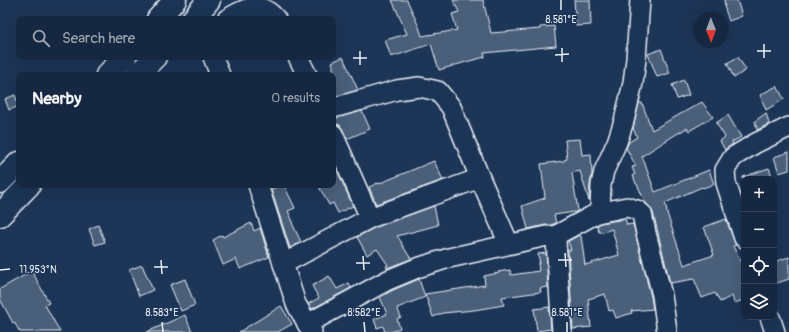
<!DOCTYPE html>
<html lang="en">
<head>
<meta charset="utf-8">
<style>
	body { margin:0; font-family:Pangolin,sans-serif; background:#23344c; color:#f1f3f6 }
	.controls { position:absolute; right:12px; bottom:12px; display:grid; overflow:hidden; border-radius:8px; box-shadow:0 4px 16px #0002 }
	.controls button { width:36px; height:36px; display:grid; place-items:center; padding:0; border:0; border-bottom:1px solid #35445a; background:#162841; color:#f1f3f6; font:20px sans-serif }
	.compass { position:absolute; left:693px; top:12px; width:36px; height:36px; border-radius:50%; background:#162841; box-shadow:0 4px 16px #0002; rotate:179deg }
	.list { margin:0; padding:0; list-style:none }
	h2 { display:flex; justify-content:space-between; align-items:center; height:52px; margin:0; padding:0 16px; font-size:17px }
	h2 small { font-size:13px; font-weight:400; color:#9ea6b1 }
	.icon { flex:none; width:22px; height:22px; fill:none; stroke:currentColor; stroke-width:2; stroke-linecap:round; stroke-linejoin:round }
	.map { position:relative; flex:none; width:789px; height:332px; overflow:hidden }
	.search { position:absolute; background:#162841; box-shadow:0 4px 16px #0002; left:16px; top:16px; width:320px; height:44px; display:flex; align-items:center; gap:10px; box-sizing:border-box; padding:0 14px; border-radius:8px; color:#9ea6b1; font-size:15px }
	.panel { position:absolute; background:#162841; box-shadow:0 4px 16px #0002; left:16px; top:72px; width:320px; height:116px; border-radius:8px }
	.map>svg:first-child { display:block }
</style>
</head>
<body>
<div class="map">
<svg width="789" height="332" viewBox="0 0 789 332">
	<rect width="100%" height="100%" fill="#1d3557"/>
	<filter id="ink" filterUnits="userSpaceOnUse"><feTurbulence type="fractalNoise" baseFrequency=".025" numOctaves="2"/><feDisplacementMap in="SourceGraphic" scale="8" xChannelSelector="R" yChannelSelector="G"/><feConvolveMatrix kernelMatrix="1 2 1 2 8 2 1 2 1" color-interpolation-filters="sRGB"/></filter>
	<g filter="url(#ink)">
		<g fill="#495e7a" stroke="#e8f1f8">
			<polygon points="392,0 407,0 419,27 422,36 457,30 452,14 459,12 453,0 483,0 491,33 540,29 540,27 554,26 556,46 484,53 485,57 466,62 439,70 431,44 391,57 385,40 407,34"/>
			<polygon points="574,0 590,0 591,25 576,26"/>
			<polygon points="724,0 737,0 742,16 729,21 724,6 725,6"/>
			<polygon points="661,49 670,73 657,77 648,54"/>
			<polygon points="343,57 358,90 333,97 333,65 332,62"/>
			<polygon points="738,57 746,70 734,78 727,63"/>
			<polygon points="684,80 689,95 677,99 672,85"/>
			<polygon points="777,86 784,99 766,110 760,95"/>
			<polygon points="15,95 19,106 9,110 5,99"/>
			<polygon points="702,102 713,117 689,131 687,128 675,135 642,156 655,192 709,170 714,184 703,188 702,187 665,203 667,210 666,210 684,265 714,255 704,227 726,219 734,241 736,245 733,246 744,269 744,300 734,303 732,296 720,302 715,293 702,298 694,279 670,283 653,212 649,206 645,202 637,184 636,184 633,175 635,175 632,167 636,166 626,148 629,142 637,137 633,128 639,103 642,103 652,130"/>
			<polygon points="362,111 370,129 347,139 343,130 340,125 333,123 333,119"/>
			<polygon points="766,113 769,124 757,130 755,121"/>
			<polygon points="728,115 741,137 732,142 733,144 725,150 720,141 725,137 716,123"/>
			<polygon points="580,139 582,155 591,154 592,174 590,184 589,201 580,171 572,173 578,211 575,212 554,215 556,223 551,225 545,225 528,229 522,206 545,198 541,164 564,161 564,160 567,159 565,140"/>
			<polygon points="789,152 789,170 779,173 774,157"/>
			<polygon points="333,161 353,206 338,213 333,203 329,205 318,185 333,185"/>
			<polygon points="434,161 443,180 376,204 369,187 378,183 378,184"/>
			<polygon points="769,168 773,179 743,179 743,177"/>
			<polygon points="284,185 295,208 288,211 293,222 292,223 301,242 290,248 271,189"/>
			<polygon points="434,206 438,225 397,236 402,243 401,243 411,259 387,268 386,266 388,265 377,249 367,255 357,237 374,228"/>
			<polygon points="625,219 627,225 633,224 651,297 653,309 631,311 632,313 616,318 613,310 609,311 605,294 588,299 591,327 573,329 568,250 571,250 568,241 578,236 581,236 585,265 619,255 612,229 603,232 599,232 597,226 601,223"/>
			<polygon points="251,223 254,231 260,228 269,257 240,269 236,259 223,265 213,240 222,235 223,237"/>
			<polygon points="98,225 105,242 95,245 89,229"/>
			<polygon points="546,253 548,287 540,288 541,292 502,297 504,305 474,310 443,313 433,317 425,294 485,285 484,276 499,273 498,272 510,270 511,275 539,271 538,263 540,263 538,254"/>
			<polygon points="789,257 789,279 774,284 774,262"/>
			<polygon points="142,265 153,290 139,296 129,270"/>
			<polygon points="32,271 49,303 45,305 60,332 20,332 14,322 13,323 0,299 0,289"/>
			<polygon points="329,276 337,289 349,283 351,288 312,309 308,304 319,298 312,286"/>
			<polygon points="185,279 195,305 181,311 170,285"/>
			<polygon points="419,279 425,297 397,308 401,317 397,319 400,328 391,332 385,332 383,326 377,328 374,319 387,314 380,297 393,290"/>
			<polygon points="281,306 292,324 278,332 239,332"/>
			<polygon points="549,307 551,329 537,331 534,309"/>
			<polygon points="185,315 192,332 147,332"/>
		</g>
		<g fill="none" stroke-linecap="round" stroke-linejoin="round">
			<g stroke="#e8f1f8" stroke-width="22">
				<g id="minor">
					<path d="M227,19c19,-11 33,-19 49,0"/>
					<polyline points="213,57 220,75"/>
					<polyline points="298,57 307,75"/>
					<polyline points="333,108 397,90 419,87 438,91 451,107 480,178 509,244"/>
					<polyline points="333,134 370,218"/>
					<polyline points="258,185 296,304 312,332"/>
					<polyline points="597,213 627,207 637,210 642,214 646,233 662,295 667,332"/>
					<polyline points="553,237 590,217 597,213 600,208 601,185 604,171 617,142 624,121 633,83 636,59 640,0"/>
					<polyline points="744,238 726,183 725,170 733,157 756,143 789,127"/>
					<polyline points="283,264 370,218 480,178"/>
					<polyline points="770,317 775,332"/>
					<polyline points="307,324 388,280 417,268 449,258 547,236 553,237 556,241 562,332"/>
				</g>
			</g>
			<g stroke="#e8f1f8" stroke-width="25">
				<g id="major">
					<polyline points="158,19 175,0"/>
					<polyline points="193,19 209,0"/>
					<polyline points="107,75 125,57"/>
					<polyline points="137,75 155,57"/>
					<polyline points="0,182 19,163"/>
					<polyline points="0,215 29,185"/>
				</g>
			</g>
			<use href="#minor" stroke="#1d3557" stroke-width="19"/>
			<use href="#major" stroke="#1d3557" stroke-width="22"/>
		</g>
	</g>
	<path fill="none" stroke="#e8f1f8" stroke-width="1.5" d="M561,0v10M764,44v14M562,48v14M360,51v14M757,51h14M555,55l14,-1M353,58h14M565,253l1,14M363,256l1,14M161,260l1,14M558,260h14M356,263h14M154,267h14M0,270l10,-1M162,322l1,10M364,322l1,10M567,322v10"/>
	<g font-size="10" text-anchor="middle" fill="#e8f1f8" stroke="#1d3557" stroke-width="3" stroke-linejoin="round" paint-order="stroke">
		<text x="561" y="23">8.581°E</text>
		<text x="38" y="273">11.953°N</text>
		<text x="162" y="316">8.583°E</text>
		<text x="364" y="316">8.582°E</text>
		<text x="567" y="316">8.581°E</text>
	</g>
</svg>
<div class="controls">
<button>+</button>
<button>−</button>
<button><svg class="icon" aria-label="locate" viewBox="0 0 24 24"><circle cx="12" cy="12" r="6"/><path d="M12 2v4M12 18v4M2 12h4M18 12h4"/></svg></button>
<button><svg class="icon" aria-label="layers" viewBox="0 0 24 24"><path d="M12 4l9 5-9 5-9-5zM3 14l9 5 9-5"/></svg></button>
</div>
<svg class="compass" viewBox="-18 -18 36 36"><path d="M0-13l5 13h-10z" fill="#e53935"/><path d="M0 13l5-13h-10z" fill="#9ea6b1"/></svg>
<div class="search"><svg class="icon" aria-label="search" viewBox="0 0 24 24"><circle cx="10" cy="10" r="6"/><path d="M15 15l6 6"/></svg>Search here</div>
<section class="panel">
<h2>Nearby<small>0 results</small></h2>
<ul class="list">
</ul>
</section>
</div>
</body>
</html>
